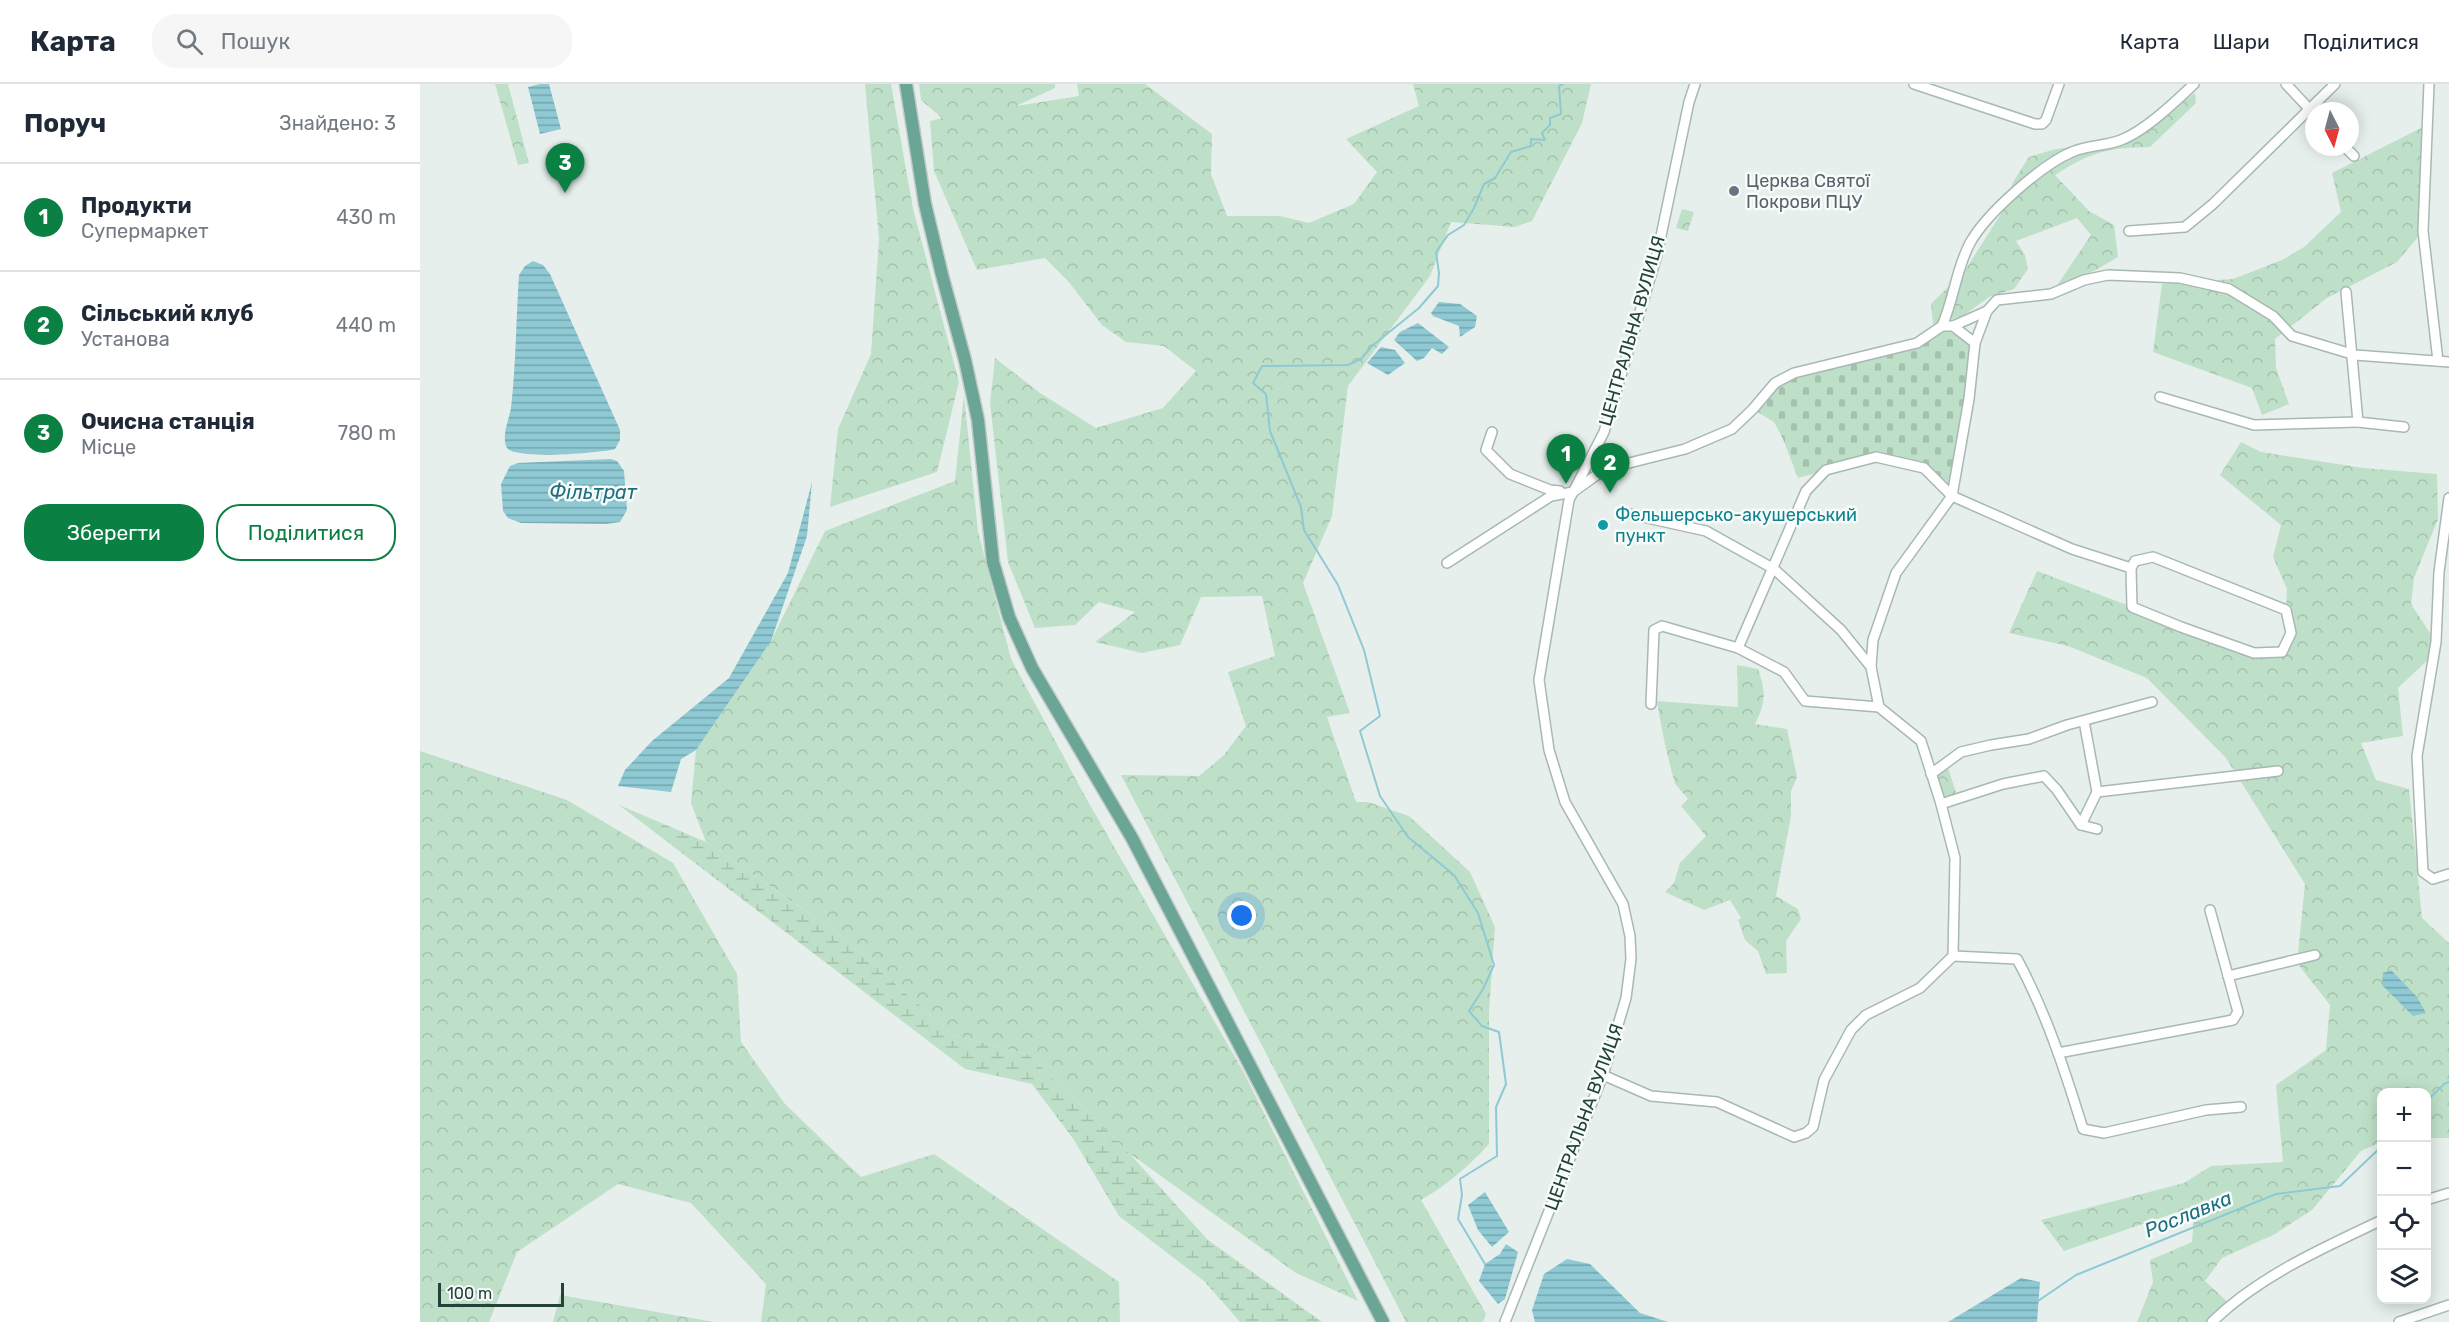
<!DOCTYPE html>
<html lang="uk">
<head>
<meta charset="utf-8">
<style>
	body { margin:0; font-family:Rubik,sans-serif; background:#f6f6f7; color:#1f2937 }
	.controls { position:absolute; right:18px; bottom:18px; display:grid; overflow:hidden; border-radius:12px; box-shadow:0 3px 15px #0003 }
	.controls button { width:54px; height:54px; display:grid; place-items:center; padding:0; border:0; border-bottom:2px solid #e0e1e3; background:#fff; color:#1f2937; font:30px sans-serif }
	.compass { position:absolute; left:1885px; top:18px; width:54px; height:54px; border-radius:50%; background:#fff; box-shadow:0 3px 15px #0003; rotate:174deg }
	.scale { position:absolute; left:18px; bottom:15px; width:126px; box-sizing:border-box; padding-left:6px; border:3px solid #24423a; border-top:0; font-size:16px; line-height:21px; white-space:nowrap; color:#24423a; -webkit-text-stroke:4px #f7fbf9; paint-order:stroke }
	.you { position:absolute; left:822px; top:832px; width:21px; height:21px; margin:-15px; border:4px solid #fff; border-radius:50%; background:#1a73e8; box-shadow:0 0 0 9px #1a73e833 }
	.badge { display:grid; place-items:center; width:39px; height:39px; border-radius:50%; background:#0b8043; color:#fff; font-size:20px; font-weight:700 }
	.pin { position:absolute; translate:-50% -50px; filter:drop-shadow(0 2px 3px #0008) }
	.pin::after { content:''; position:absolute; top:32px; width:21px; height:18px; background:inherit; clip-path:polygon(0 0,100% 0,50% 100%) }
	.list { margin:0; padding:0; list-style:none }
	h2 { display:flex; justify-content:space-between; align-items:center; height:78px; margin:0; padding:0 24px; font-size:26px }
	h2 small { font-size:20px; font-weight:400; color:#747a83 }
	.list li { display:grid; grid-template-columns:39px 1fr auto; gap:18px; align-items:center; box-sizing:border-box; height:108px; padding:0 24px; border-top:2px solid #e0e1e3 }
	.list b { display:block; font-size:22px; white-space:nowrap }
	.list p { margin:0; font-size:20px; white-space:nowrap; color:#747a83 }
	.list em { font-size:20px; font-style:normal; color:#747a83 }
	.actions { display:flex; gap:12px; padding:18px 24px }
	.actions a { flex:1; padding:14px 0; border:2px solid #0b8043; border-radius:24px; text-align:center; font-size:21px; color:#0b8043 }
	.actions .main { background:#0b8043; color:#fff }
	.icon { flex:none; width:33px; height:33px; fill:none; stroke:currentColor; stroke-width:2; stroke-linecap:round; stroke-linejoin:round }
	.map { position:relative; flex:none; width:2029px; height:1238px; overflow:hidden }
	header { display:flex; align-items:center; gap:36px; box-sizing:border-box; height:84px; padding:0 30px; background:#fff; border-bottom:2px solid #e0e1e3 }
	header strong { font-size:28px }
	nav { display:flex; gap:33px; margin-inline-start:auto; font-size:21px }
	.search { width:420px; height:54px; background:#f6f6f7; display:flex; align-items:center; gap:15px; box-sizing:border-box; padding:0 21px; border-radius:24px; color:#747a83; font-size:22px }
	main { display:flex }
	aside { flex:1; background:#fff }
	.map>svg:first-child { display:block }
</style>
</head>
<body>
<header>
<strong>Карта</strong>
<div class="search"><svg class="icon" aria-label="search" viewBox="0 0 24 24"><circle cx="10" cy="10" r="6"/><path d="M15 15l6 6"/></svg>Пошук</div>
<nav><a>Карта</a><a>Шари</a><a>Поділитися</a></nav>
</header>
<main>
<aside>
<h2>Поруч<small>Знайдено: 3</small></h2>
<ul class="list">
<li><span class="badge">1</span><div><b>Продукти</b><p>Супермаркет</p></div><em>430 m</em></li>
<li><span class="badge">2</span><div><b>Сільський клуб</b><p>Установа</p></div><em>440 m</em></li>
<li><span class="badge">3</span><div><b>Очисна станція</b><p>Місце</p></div><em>780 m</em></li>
</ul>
<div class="actions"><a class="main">Зберегти</a><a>Поділитися</a></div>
</aside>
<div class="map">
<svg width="2029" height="1238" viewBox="0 0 2029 1238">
	<defs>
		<pattern id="forest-crowns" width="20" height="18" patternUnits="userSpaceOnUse" patternTransform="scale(1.5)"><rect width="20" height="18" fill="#bfe0c8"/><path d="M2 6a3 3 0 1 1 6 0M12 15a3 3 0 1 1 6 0" fill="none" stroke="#a4c1ad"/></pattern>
		<pattern id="wetland-marsh" width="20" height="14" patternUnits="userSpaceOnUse" patternTransform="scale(1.5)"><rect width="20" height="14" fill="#bfe0c8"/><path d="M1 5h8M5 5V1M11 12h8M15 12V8" fill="none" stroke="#a4c1ad"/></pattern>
		<pattern id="cemetery-stones" width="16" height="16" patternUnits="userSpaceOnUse" patternTransform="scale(1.5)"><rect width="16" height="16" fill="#bfe0c8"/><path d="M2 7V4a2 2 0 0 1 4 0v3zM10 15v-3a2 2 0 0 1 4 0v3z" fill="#a4c1ad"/></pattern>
		<pattern id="water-rules" width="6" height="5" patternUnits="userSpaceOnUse" patternTransform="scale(1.5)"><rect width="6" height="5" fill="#8ec9d4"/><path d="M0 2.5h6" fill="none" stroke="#74a5ad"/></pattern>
	</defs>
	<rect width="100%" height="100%" fill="#e6efeb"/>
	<g fill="url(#forest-crowns)">
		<polygon points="75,0 88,0 109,79 98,81"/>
		<polygon points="445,0 471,0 493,125 539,298 517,388 410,423 418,345 451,270 459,155"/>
		<path d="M499,0h136v4l-39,18 63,-10 -2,-12h68l67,50 -1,40 16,42h53l29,7 45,-19 23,-32 -31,-33 73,-33 -6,-22h178l-9,39 -50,98 -17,6 -64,-5 -21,54 -82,110 -16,130 -29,67 47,130 -23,4 29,85h12l41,14 61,56 25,55 -6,84v133c-21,23 -42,41 -68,56l65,114 -3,8h-77l-285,-547 78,1 25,-21 22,-29 -18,-54 47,-16 -13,-60 -61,1 -21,48 -38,8 -47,-11 40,-30 -36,-10 -24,23 -40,3 -27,-66 -18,-159 5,-45 45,35 56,35 67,-20 33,-37 -32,-25 -38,-4 -24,-17 -34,-44 -23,-23 -68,12 -43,-99 -4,-50 12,-3 -21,-18z"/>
		<path d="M1775,9l1,10 -46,44c-43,1 -59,5 -95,28l34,36 25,14 4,32 -22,13 -40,17 35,-52 -14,-17 -61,23 9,14 3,14 -14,20 -25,8 -26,19 -30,8 -2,-20 35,-35 38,-60 9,-27 16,-25 23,-7 85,-16z"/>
		<polygon points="2007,41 2003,147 1977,178 1907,214 1855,255 1856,284 1869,320 1842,331 1832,304 1733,268 1742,200 1813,195 1862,176 1884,163 1921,128 1912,89"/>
		<polygon points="1262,125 1274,128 1268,147 1256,144"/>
		<polygon points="544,311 558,448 591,575 666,714 823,987 938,1217 876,1189 709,1069 609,971 533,951 420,851 286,758 271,719 276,666 351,557 405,447 535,397"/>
		<polygon points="1821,358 1841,368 1943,384 2017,390 2018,435 1994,494 1991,520 2016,558 2014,570 1978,604 1983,652 1941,659 1956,696 1989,705 2002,834 2029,859 2029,1054 2007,1054 2006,1008 1962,1008 1961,1058 1941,1067 1892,1126 1855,1150 1802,1174 1785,1197 1810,1220 1792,1238 1717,1238 1733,1198 1730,1176 1772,1158 1775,1122 1644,1167 1621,1136 1764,1099 1791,1082 1863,1078 1856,1001 1906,966 1910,921 1877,879 1885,800 1806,674 1727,594 1648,562 1589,549 1617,487 1834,569 1862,568 1871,549 1866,526 1867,505 1853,473 1861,441 1800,391"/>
		<path d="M1317,581l21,4c8,23 8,33 -3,55l32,5 10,48 -6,14v25l-15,80 22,13 3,10 -15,22 1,32 -21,1 -8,-23 -13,-11 -7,-20 3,-2 -11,-18 -26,10 -39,-18 9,-9 6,-20 26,-27 -25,-30 7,-7c-4,-6 -13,-13 -14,-19 -7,-25 -13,-52 -17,-79l81,6z"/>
		<polygon points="0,667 147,716 253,779 317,890 321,958 365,1020 441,1093 514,1070 699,1198 700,1238 341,1238 346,1200 271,1119 198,1100 97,1168 69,1238 0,1238"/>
		<polygon points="1526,677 1538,715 1521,720 1511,690"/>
		<polygon points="140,1211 294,1238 133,1238"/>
	</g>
	<polygon fill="url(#wetland-marsh)" points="199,721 286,758 420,851 533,951 609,971 709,1069 788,1156 902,1238 820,1238 784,1197 699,1132 654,1056 612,1000 545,985"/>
	<polygon fill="url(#cemetery-stones)" points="1533,242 1555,259 1532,412 1504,384 1456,373 1378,394 1363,355 1354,338 1333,325 1355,299 1374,289 1497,259"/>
	<g fill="url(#water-rules)">
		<polygon points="120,0 129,0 141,45 120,50 108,3"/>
		<path d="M113,177l10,4 7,9 70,156v10l-5,9c-15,4 -100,11 -108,-1 -6,-10 2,-29 4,-40 5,-44 5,-89 8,-133l6,-9z"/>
		<polygon points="1019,218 1040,220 1057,232 1055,243 1040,253 1039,242 1013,232 1011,229"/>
		<polygon points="998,239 1029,263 1022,270 1012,264 1004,274 997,277 974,256 980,248"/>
		<polygon points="961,263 975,266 985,279 968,291 947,279"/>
		<polygon points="191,375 197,377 204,387 207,426 200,438 186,440 101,439 88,434 83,427 81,400 90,382 98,379"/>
		<polygon points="392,398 387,452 351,557 276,666 261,675 251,708 198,702 205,686 232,657 309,594 368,489"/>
		<polygon points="1971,886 1997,913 2006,929 1993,932 1962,901 1963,889"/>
		<polygon points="1065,1108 1089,1148 1072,1163 1058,1146 1048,1121"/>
		<polygon points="1086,1160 1098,1168 1085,1215 1078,1220 1059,1197 1065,1180 1080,1170"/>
		<polygon points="1147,1175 1170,1180 1220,1229 1248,1238 1115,1238 1112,1226 1124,1190"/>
		<polygon points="1601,1194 1620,1198 1617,1238 1528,1238"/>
	</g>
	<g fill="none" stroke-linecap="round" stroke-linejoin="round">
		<g stroke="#8ec9d4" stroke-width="2">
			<polyline points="2006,1018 2024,1000 2029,998"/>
			<polyline points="1065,1180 1038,1135 1042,1111 1040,1095 1077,1072 1076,1023 1086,1000 1079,948 1062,942 1049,927 1063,905 1074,881 1058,829 1034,791 988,753 960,712 940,647 960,632 944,566 918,501 884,446 881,423 850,347 846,310 833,299 842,282 928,281 941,275 952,262 999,224 1018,202 1019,189 1016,168 1028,151 1044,141 1054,124 1064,100 1075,94 1091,68 1111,62 1111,55 1125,56 1122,49 1130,41 1130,34 1141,30 1139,2 1143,0"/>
			<polyline points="1618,1217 1656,1191 1856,1110 1920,1102 1962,1062"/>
		</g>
		<g stroke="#a8b8b2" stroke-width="12">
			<g id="minor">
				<polyline points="1494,0 1615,40 1622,40 1626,36 1639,0"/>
				<polyline points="1866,0 1894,30"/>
				<polyline points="2009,0 2003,147 2018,277"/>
				<polyline points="1925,63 1934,72"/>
				<polyline points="1709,147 1765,143 1793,120 1915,0"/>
				<polyline points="1926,208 1938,338 1984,343"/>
				<path d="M1522,242c12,-27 14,-57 28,-83 16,-29 71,-78 102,-91 16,-7 34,-6 49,-12 24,-9 55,-39 73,-56"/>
				<polyline points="1533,242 1567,227 1577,216 1631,210 1664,196 1688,191 1760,194 1809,205 1853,232 1872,252 1935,271 2029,278"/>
				<polyline points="1740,313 1834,341 1938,338"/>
				<polyline points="1072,348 1066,366 1090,390 1130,406 1140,407"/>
				<polyline points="2029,414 2019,488 2016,558 1997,672 2003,788 2013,795 2029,790"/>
				<polyline points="1205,429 1286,447 1354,485 1421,546 1451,583"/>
				<polyline points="1027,479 1131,412 1153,408 1185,385 1265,365 1312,345 1333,325 1355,299 1374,289 1497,259 1522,242 1533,242 1555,259"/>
				<polyline points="1318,564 1386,407 1406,386 1456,373 1504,384 1532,412 1652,465 1711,484 1712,523 1761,543 1834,569 1862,568 1871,549 1866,526 1733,473 1715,477 1711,484"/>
				<polyline points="1231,620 1234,546 1242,542 1318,564 1364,588 1385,617 1459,623"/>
				<polyline points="1664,637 1677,708"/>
				<polyline points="1511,690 1541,668 1571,661 1609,655 1647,641 1732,618"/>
				<polyline points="1521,720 1583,700 1624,692 1637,706 1661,741 1677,745"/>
				<polyline points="1661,741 1677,708 1858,687"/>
				<path d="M1533,872l64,3c29,53 48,112 66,170l21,4 102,-23 35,-3"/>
				<polyline points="1808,892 1895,871"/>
				<polyline points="1638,969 1813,936 1818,928 1790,826"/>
				<polyline points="1183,991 1231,1012 1297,1018 1374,1053 1386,1049 1393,1043 1404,996 1431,946 1446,931 1500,904 1533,872 1535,774 1521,720 1501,657 1459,623 1451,583 1453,556 1476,489 1532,412 1549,315 1555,259 1567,227"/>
				<polyline points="2006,1116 2029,1109"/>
				<polyline points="1085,1238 1183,991 1206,914 1211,875 1210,852 1203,820 1145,718 1129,666 1119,596 1149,416 1184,348 1237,171 1269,18 1275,0"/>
				<path d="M1792,1238c47,-46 111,-74 170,-102"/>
				<polyline points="1979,1238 2029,1221"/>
			</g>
		</g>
		<g stroke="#c2cac8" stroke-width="15">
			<polyline id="major" points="486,0 505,120 522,191 545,276 558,336 573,478 589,533 612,584 712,754 963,1238"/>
		</g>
		<use href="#minor" stroke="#fff" stroke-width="9"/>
		<use href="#major" stroke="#6aa596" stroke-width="12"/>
	</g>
	<circle fill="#6b7280" stroke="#f7fbf9" stroke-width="2" cx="1314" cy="107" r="6"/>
	<circle fill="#0f9aa8" stroke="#f7fbf9" stroke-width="2" cx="1183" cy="441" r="6"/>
	<g text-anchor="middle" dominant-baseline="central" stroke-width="5" stroke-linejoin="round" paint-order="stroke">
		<g font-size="18" fill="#5b616d" stroke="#f7fbf9" text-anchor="start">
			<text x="1326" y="97">Церква Святої<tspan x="1326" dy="21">Покрови ПЦУ</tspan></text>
		</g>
		<g font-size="18" fill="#24423a" stroke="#f7fbf9">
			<text transform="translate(1212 247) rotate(-74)">ЦЕНТРАЛЬНА ВУЛИЦЯ</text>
			<text transform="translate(1164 1033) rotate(-70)">ЦЕНТРАЛЬНА ВУЛИЦЯ</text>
		</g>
		<g font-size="18" fill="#0d838f" stroke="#f7fbf9" text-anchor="start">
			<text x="1195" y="431">Фельшерсько-акушерський<tspan x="1195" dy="21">пункт</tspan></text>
		</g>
		<g font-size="20" font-style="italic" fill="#1c6f80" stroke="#f7fbf9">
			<text x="173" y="408">Фільтрат</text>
			<text transform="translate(1768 1130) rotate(-22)">Рославка</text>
		</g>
	</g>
</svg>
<div class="controls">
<button>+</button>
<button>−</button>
<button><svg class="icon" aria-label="locate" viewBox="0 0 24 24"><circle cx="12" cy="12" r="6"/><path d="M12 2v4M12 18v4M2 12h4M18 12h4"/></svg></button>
<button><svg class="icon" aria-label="layers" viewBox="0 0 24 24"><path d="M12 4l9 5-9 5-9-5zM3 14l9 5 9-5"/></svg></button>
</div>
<svg class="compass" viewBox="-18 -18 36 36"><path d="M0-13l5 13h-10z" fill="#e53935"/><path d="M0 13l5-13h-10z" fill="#747a83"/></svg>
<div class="scale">100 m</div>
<div class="you"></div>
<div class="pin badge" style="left:1146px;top:400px">1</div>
<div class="pin badge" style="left:1190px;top:409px">2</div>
<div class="pin badge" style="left:145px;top:109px">3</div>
</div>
</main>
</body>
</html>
